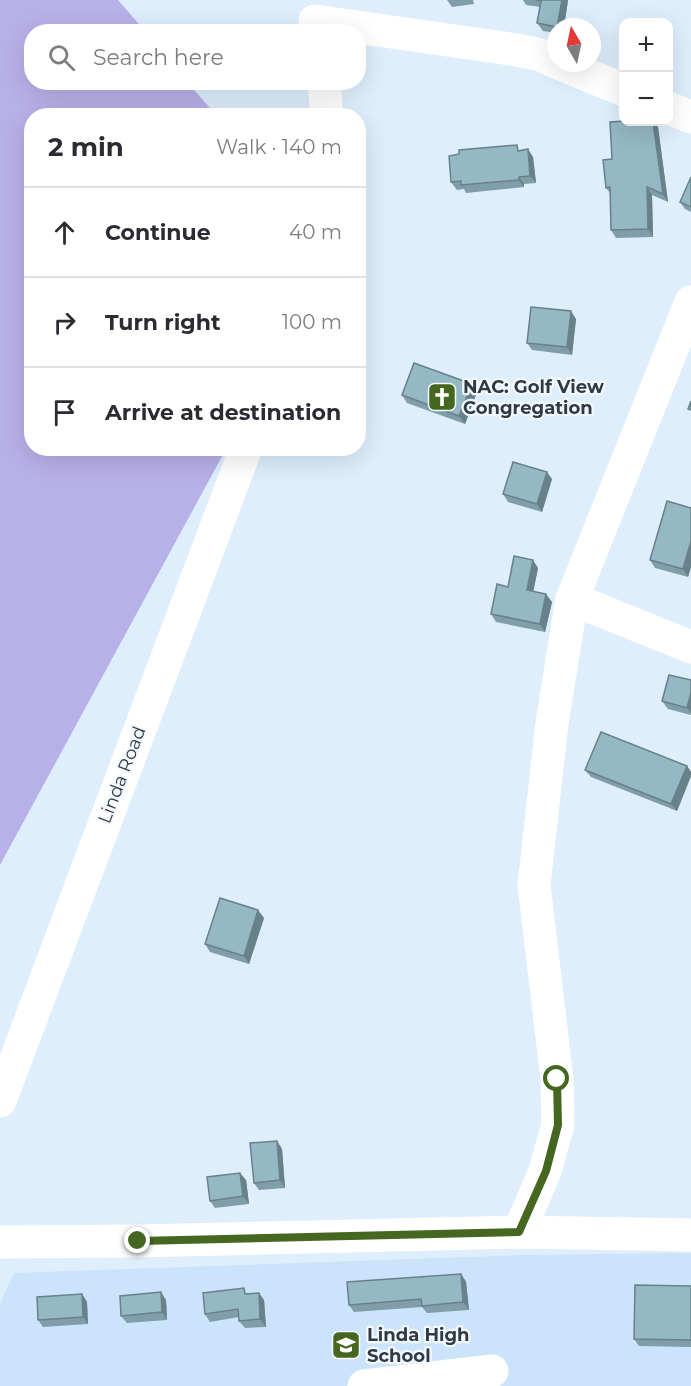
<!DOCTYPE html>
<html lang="en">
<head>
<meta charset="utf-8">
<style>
	body { margin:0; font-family:Montserrat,sans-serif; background:#f7f7f7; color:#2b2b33 }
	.controls { position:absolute; right:18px; top:18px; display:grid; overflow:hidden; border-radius:12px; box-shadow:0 6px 24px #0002 }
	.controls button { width:54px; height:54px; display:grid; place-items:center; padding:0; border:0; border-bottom:2px solid #e1e1e2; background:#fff; color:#2b2b33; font:30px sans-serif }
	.compass { position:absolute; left:547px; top:18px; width:54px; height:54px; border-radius:50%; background:#fff; box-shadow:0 6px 24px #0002; rotate:351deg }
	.stop { position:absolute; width:18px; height:18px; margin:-14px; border:4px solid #45671f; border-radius:50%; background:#fff }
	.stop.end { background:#45671f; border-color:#fff; box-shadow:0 2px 6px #0008 }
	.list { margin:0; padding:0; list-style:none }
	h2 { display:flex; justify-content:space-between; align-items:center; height:78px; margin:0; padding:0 24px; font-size:26px }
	h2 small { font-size:20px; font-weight:400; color:#7c7c81 }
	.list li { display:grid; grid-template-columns:39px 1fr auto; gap:18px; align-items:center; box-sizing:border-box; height:90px; padding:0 24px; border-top:2px solid #e1e1e2 }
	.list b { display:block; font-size:22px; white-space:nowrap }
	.list em { font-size:20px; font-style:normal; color:#7c7c81 }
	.icon { flex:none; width:33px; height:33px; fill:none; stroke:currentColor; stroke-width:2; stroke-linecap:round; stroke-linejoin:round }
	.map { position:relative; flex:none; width:691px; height:1386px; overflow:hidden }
	.search { position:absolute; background:#fff; box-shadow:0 6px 24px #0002; left:24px; top:24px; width:342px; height:66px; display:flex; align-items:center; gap:15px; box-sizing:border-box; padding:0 21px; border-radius:24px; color:#7c7c81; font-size:22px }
	.panel { position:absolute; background:#fff; box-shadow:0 6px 24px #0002; left:24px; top:108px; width:342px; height:348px; border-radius:24px }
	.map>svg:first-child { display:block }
</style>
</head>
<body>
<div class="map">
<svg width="691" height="1386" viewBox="0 0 691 1386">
	<rect width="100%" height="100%" fill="#deeefc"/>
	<polygon fill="#cbe4fb" points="691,1253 691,1386 0,1386 0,1304 14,1273 523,1255"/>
	<polygon fill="#b8b0e8" points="0,0 118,0 145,31 32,32 32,82 188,83 216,115 32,116 32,448 226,449 0,865"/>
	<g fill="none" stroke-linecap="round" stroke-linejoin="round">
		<g stroke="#fff" stroke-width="33">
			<polyline points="315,21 510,49 538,54 556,62"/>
			<polyline points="558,63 624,90"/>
			<polyline points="324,82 327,116"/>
			<polyline points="668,108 691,117"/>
			<polyline points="691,302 572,599 691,647"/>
			<polyline points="0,1101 246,448"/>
			<polyline points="519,1232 545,1171 558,1125 557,1079 534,885 552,723 572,599"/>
			<polyline points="0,1242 138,1241 519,1232 691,1235"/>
			<polyline points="364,1386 492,1371"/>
		</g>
	</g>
	<g fill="#809ea9">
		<polygon points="447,0 473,0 474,4 452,7"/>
		<polygon points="523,0 568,0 564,27 556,27 556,33 543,31 537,23 540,7 526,5"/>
		<polygon points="658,127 668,202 652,195 653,237 616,238 611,230 610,193 606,188 612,159"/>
		<polygon points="521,150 533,157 536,183 524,184 524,187 466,193 464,189 457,190 451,182"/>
		<polygon points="691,177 691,212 685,209 680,202"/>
		<polygon points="576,319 572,355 532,350 527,343"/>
		<polygon points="477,392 465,424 407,403 402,395"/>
		<polygon points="552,479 542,512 508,502 503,494"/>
		<polygon points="691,508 691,567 688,577 655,568 650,560"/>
		<polygon points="538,568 533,592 552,602 545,632 496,622 491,614 508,587"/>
		<polygon points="691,680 691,715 668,709 662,701"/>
		<polygon points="687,766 691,772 691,776 677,811 591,777 585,770"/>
		<polygon points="264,918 249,964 210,952 205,944"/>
		<polygon points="277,1141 282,1149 285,1188 259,1190 254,1183"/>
		<polygon points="246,1180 249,1204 215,1208 210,1201"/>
		<polygon points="461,1274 466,1282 469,1310 427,1313 422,1307 354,1312 349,1305"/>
		<polygon points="691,1286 691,1347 639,1346 634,1339"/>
		<polygon points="82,1294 87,1302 88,1324 43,1327 38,1320"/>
		<polygon points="248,1294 264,1300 266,1327 245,1328 239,1321 239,1317 210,1322 205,1314"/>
		<polygon points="166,1300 167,1320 127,1323 121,1316"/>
	</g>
	<g fill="#68818a">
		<polygon points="562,0 568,0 564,27 557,27"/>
		<polygon points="653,122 655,122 658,127 668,202 663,194"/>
		<polygon points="528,149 533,157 536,183 530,176"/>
		<polygon points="519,177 524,184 524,187 519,180"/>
		<polygon points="647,187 652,195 653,237 648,229"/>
		<polygon points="571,311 576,319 572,355 567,347"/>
		<polygon points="472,384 477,392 465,424 459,416"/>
		<polygon points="547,472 552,479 542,512 537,504"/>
		<polygon points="691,541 691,567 688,577 683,569"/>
		<polygon points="533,560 538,568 532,598 527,590"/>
		<polygon points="546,594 552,602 545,632 540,624"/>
		<polygon points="691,692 691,713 687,708"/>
		<polygon points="687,766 691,772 691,776 677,811 671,804"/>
		<polygon points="258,910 264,918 249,964 244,956"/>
		<polygon points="277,1141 282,1149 285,1188 280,1180"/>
		<polygon points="240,1173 246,1180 249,1204 243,1196"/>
		<polygon points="461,1274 466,1282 469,1310 463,1302"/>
		<polygon points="161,1292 166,1300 167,1320 162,1312"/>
		<polygon points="259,1293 264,1300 266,1327 260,1319"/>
		<polygon points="82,1294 87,1302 88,1324 83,1317"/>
	</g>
	<g fill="#95b8c5" stroke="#68818a" stroke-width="1.5">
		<polygon points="536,0 562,0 557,27 537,23 541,1"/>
		<polygon points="624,121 653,122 663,194 647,187 648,229 611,230 610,187 606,188 603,160 612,159 610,122"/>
		<polygon points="517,145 518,151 528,149 530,176 519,177 519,180 461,185 461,181 451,182 449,156 459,154 459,150"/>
		<polygon points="691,177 691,207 680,202"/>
		<polygon points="531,307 571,311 567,347 527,343"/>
		<polygon points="414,363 472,384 459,416 402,395"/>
		<polygon points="691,401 691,410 688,409"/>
		<polygon points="513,462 547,472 537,504 503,494"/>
		<polygon points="667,501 691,508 691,541 683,569 650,560"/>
		<polygon points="514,556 533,560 527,590 546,594 540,624 491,614 497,584 508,587"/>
		<polygon points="669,675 691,680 691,692 687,708 662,701"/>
		<polygon points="601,732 687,766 671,804 585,770"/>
		<polygon points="220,898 258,910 244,956 205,944"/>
		<polygon points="277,1141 280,1180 254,1183 250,1143"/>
		<polygon points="240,1173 243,1196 210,1201 207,1177"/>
		<polygon points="461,1274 463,1302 422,1306 421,1299 349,1305 347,1282"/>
		<polygon points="635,1285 691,1286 691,1340 634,1339"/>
		<polygon points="244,1288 245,1294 259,1293 260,1319 239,1321 238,1309 205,1314 203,1293"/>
		<polygon points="161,1292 162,1312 121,1316 120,1296"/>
		<polygon points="82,1294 83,1317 38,1320 37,1297"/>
	</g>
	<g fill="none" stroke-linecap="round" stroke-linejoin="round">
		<polyline stroke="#45671f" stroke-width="8" points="138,1241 519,1232 546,1171 558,1125 557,1079"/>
	</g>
	<defs>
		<g id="church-square" transform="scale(1.5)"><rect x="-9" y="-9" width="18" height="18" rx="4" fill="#45671f" stroke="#f4f9fe"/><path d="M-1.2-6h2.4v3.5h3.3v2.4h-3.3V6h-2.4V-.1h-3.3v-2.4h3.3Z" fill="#fff"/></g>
		<g id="school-square" transform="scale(1.5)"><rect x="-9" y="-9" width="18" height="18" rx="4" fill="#45671f" stroke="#f4f9fe"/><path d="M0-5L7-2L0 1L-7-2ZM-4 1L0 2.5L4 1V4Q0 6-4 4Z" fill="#fff"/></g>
	</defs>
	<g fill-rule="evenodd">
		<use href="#church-square" x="442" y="397"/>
		<use href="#school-square" x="346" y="1345"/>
	</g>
	<g text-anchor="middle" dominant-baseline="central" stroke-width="4.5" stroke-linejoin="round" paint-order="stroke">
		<g font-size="18" font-weight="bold" fill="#303a44" stroke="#f4f9fe" text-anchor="start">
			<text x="463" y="387">NAC: Golf View<tspan x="463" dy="21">Congregation</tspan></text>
			<text x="367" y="1335">Linda High<tspan x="367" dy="21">School</tspan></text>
		</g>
		<g font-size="18" fill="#303a44" stroke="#f4f9fe">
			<text transform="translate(122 775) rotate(-69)">Linda Road</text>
		</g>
	</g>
</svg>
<div class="controls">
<button>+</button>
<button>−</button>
</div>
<svg class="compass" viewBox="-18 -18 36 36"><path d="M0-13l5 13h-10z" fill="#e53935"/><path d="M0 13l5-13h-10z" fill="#7c7c81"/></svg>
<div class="stop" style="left:557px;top:1079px"></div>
<div class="stop end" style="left:138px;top:1241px"></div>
<div class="search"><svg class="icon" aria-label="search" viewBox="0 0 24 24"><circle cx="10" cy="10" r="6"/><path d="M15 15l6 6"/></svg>Search here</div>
<section class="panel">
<h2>2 min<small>Walk · 140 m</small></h2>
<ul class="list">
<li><svg class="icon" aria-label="ahead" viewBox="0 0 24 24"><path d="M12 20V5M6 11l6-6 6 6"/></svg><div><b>Continue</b></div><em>40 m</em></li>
<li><svg class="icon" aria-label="right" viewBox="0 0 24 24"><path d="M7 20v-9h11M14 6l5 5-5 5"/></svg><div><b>Turn right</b></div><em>100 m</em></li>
<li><svg class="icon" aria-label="arrive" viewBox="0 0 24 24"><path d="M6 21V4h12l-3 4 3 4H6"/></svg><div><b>Arrive at destination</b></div></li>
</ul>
</section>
</div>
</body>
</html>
